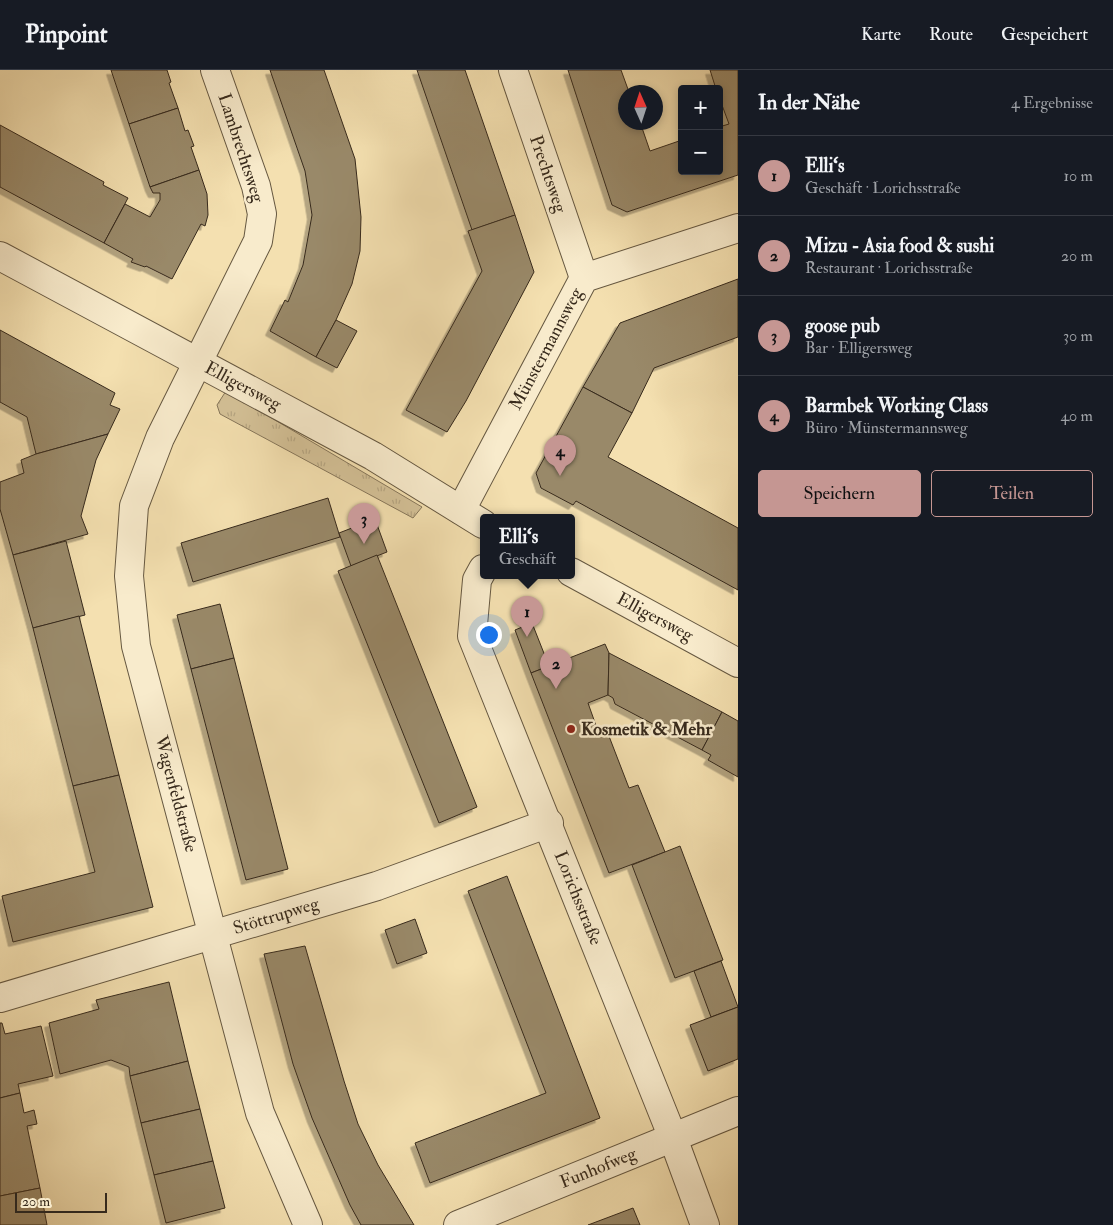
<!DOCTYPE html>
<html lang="de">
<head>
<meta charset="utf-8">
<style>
	body { margin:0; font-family:"IM FELL Double Pica",serif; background:#20242c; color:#f1f3f6 }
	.controls { position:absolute; right:15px; top:15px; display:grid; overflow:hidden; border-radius:5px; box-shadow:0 2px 8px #0003 }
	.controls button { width:45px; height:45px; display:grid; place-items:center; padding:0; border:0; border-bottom:1px solid #363941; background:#171b24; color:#f1f3f6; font:25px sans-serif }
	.compass { position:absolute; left:618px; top:15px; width:45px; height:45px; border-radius:50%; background:#171b24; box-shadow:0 2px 8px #0003; rotate:357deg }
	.scale { position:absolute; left:15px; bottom:12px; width:92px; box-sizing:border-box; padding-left:5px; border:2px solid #372a1c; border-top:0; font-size:14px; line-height:18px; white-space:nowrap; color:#372a1c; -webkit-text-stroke:4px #f8ebcc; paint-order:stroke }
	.you { position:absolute; left:488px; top:564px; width:18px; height:18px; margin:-12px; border:4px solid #fff; border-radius:50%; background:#1a73e8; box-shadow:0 0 0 8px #1a73e833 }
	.badge { display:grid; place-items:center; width:32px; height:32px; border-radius:50%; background:#c59692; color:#111; font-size:16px; font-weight:700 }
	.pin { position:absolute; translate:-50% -41px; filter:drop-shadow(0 1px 2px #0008) }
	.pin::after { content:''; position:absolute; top:26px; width:18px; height:15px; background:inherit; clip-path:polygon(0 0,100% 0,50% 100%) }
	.popup { position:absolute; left:480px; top:444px; width:95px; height:65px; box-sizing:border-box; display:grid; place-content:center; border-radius:5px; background:#171b24; filter:drop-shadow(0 1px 4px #0005); font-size:16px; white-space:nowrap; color:#9ea1a6 }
	.popup b { font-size:19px; color:#f1f3f6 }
	.popup::after { content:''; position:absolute; left:50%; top:100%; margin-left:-10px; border:10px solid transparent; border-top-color:#171b24 }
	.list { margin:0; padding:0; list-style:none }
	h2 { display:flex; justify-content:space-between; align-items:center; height:65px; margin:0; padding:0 20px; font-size:21px }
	h2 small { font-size:16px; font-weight:400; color:#9ea1a6 }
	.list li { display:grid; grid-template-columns:32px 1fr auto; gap:15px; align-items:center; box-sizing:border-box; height:80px; padding:0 20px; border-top:1px solid #363941 }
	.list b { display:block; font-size:19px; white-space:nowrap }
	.list p { margin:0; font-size:16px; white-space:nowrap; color:#9ea1a6 }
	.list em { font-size:16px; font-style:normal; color:#9ea1a6 }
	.actions { display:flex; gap:10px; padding:15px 20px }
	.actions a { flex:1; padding:11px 0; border:1px solid #c59692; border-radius:5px; text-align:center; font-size:18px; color:#c59692 }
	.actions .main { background:#c59692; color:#111 }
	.map { position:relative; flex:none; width:738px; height:1155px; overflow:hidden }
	header { display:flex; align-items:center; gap:30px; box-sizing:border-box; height:70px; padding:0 25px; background:#171b24; border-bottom:1px solid #363941 }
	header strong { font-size:24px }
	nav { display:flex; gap:28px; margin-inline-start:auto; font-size:18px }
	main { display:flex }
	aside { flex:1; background:#171b24 }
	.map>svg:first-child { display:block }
</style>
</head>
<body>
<header>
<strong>Pinpoint</strong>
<nav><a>Karte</a><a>Route</a><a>Gespeichert</a></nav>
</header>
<main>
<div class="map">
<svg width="738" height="1155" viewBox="0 0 738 1155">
	<defs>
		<pattern id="grass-tufts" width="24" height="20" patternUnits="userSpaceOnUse" patternTransform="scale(1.25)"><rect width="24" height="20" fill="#d4c197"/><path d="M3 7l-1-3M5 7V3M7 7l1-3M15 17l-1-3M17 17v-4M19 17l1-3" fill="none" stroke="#b7a682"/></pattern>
		<filter id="shadow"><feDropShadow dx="-4.5" dy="4.5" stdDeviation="0" flood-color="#0004"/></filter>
	</defs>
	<rect width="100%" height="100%" fill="#f4e0b0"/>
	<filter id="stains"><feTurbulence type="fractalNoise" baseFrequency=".004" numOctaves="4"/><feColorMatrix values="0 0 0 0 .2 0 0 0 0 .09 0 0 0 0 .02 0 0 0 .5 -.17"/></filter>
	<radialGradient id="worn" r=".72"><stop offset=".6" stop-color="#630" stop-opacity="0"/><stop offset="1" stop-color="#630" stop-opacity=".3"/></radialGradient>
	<polygon fill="url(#grass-tufts)" stroke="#86765a" points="226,321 422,437 413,448 220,344 217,335"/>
	<g fill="#998969" stroke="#372a1c" filter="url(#shadow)">
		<polygon points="111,0 167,0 171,12 169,13 178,38 129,54"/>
		<polygon points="270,0 324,0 355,89 361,147 360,181 352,214 336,250 316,287 270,261 285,230 288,232 303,195 312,145 305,101"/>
		<polygon points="417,0 465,0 515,145 472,160"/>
		<polygon points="568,0 621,0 629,22 626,22 626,52 640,52 650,81 682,70 682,101 719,101 719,57 729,54 719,27 719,19 716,19 710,0 738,0 738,105 627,142 612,135"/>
		<polygon points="178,38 185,61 188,60 194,76 191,77 199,100 150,117 129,54"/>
		<polygon points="0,55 104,112 103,115 128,128 104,173 0,117"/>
		<polygon points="199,100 207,124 208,145 205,156 201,154 172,209 146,196 145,197 131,192 133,189 104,173 125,134 150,147 160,130 160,123 153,123 150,117"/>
		<polygon points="515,145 534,202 466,331 447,362 406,340 482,201 468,161"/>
		<polygon points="738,209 738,267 654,298 632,343 583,317 620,253"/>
		<polygon points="336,250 357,261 337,298 316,287"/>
		<polygon points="0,260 115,323 110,335 120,339 108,364 36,384 27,347 0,332"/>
		<polygon points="583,317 632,343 608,387 738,458 738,520 576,431 573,435 541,418 536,403"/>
		<polygon points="108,364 96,390 81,446 88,464 13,485 0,439 0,412 24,403 21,390 36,384"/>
		<polygon points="328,428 340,467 193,512 181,473"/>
		<polygon points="375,449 387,482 351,496 339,463"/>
		<polygon points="66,471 85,545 33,558 13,485"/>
		<polygon points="377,485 477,737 439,753 338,501"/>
		<polygon points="220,534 234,588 191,599 177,545"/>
		<polygon points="79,546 119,705 73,716 33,558"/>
		<polygon points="532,553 549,596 531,603 515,560"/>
		<polygon points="605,574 609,583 608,625 588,633 599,664 607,661 629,718 638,715 665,782 609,803 531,603"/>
		<polygon points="609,583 722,642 702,680 615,634 613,628 608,625"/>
		<polygon points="234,588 288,799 246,810 191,599"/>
		<polygon points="722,642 738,651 738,707 708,690 711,685 702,680"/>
		<polygon points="119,705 153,837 13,872 2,826 95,802 73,716"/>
		<polygon points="680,776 723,890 675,908 632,795"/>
		<polygon points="507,806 600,1048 430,1113 415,1073 546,1023 468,821"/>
		<polygon points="415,849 427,883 397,894 385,860"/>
		<polygon points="305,876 344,1011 358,1054 378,1095 414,1155 361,1155 350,1135 312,1048 293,994 264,884"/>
		<polygon points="721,891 738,937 711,947 694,901"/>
		<polygon points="169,912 188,991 130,1006 129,997 111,990 60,1004 49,953 99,939 96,930"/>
		<polygon points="738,937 738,989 708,1001 690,955"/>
		<polygon points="0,953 2,953 5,964 41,956 53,1006 18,1014 20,1023 0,1028"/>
		<polygon points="188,991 200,1039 141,1053 130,1006"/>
		<polygon points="20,1023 24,1043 34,1040 37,1054 27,1056 40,1118 0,1126 0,1028"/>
		<polygon points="200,1039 213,1091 154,1105 141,1053"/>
		<polygon points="213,1091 225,1138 166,1153 154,1105"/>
		<polygon points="40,1118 47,1155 0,1155 0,1126"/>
		<polygon points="633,1138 640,1155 588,1155"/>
	</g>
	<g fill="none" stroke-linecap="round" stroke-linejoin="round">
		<g stroke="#665841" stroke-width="30">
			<g id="minor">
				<polyline points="215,0 256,116 262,144 258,171 160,368 134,436 129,506 136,576 260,1043 308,1155"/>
				<polyline points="513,0 584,208"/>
				<polyline points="0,186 373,386 483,454"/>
				<polyline points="461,440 584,208 738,158"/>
				<polyline points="483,499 477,510 472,566 673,1068 705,1155"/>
				<polyline points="571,502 738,593"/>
				<polyline points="0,928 377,816 549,753"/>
				<polyline points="458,1155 738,1041"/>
			</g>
		</g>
		<use href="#minor" stroke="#f8ebcc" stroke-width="28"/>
	</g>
	<circle fill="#8f2418" stroke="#f8ebcc" stroke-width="2" cx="571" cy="659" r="5"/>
	<g text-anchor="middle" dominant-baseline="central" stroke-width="5" stroke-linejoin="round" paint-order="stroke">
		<g font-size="18" fill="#372a1c" stroke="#f8ebcc">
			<text transform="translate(241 78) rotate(72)">Lambrechtsweg</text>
			<text transform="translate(548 104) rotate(71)">Prechtsweg</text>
			<text transform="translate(546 279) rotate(-62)">Münstermannsweg</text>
			<text transform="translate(243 316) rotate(28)">Elligersweg</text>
			<text transform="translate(655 547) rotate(28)">Elligersweg</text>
			<text transform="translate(176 724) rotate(75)">Wagenfeldstraße</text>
			<text transform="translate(578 828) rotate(68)">Lorichsstraße</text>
			<text transform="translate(276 846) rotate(-17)">Stöttrupweg</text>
			<text transform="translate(598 1098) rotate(-22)">Funhofweg</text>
		</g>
		<g font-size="18" font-weight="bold" fill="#372a1c" stroke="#f8ebcc" text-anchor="start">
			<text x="581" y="659">Kosmetik &amp; Mehr</text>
		</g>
	</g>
	<rect width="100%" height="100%" filter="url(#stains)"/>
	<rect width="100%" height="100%" fill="url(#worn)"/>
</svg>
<div class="controls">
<button>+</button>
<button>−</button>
</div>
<svg class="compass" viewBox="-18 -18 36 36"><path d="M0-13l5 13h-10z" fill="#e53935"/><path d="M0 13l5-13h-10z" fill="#9ea1a6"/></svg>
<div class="scale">20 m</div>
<div class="you"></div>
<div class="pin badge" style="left:527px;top:567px">1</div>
<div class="popup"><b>Elli‘s</b>Geschäft</div>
<div class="pin badge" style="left:556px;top:619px">2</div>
<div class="pin badge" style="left:364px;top:474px">3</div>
<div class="pin badge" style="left:560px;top:406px">4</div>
</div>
<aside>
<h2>In der Nähe<small>4 Ergebnisse</small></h2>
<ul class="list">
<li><span class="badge">1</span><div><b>Elli‘s</b><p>Geschäft · Lorichsstraße</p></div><em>10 m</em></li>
<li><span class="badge">2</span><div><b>Mizu - Asia food &amp; sushi</b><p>Restaurant · Lorichsstraße</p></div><em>20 m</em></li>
<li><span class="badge">3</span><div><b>goose pub</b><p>Bar · Elligersweg</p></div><em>30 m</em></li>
<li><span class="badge">4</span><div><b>Barmbek Working Class</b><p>Büro · Münstermannsweg</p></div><em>40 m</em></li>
</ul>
<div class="actions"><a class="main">Speichern</a><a>Teilen</a></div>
</aside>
</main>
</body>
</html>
